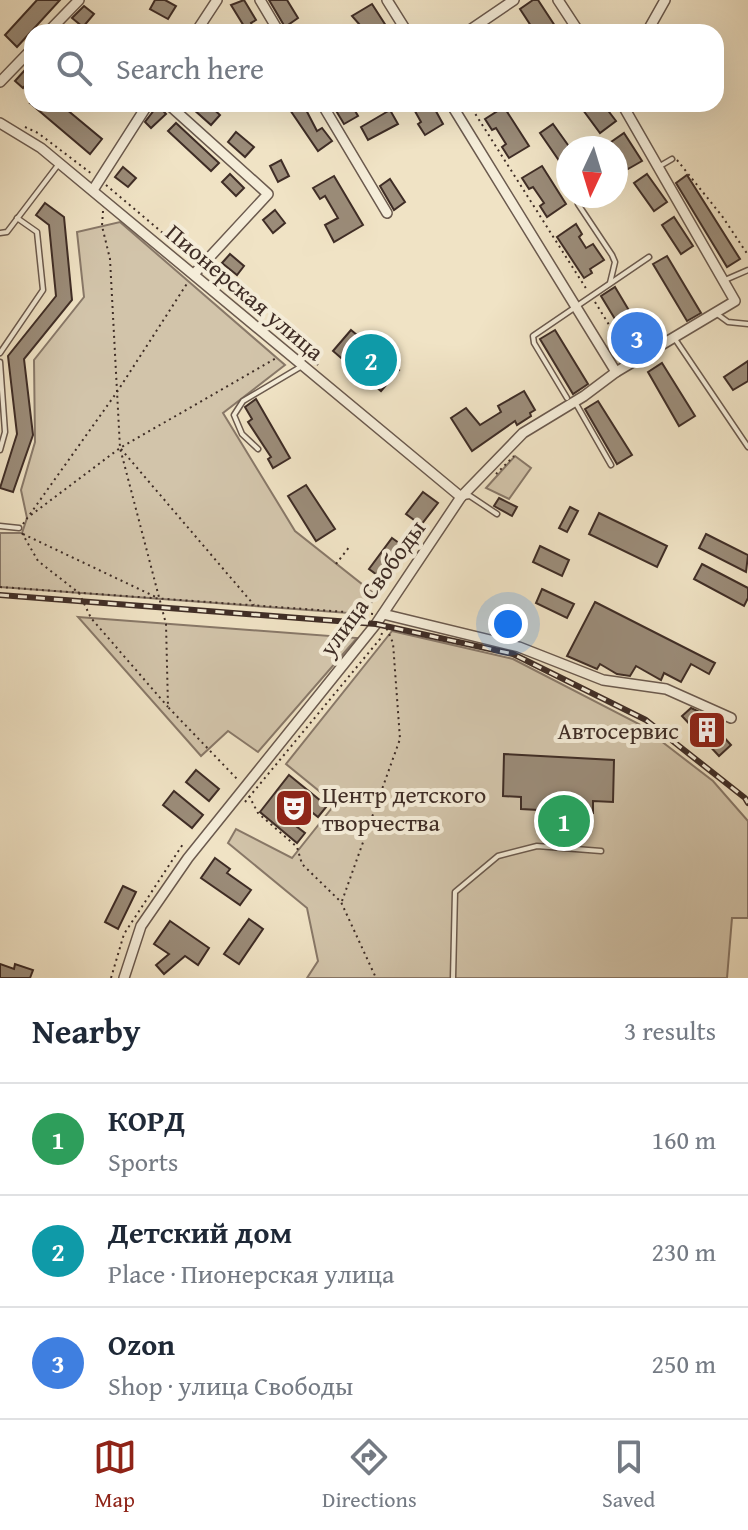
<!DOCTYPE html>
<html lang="en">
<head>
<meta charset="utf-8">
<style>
	body { margin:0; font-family:"Gentium Book Plus",serif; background:#f6f6f7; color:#1f2937 }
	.compass { position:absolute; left:556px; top:136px; width:72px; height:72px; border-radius:50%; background:#fff; box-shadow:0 8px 32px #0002; rotate:184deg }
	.you { position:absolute; left:508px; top:624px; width:28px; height:28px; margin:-20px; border:6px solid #fff; border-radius:50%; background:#1a73e8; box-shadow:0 0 0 12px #1a73e833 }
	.badge { display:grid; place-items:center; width:52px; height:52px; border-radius:50%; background:#8f2418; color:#fff; font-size:26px; font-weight:700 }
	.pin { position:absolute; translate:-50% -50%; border:4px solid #fff; box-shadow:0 2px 8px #0006 }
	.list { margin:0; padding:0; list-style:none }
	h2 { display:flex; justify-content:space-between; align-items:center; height:104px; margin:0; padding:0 32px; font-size:34px }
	h2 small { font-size:26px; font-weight:400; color:#747a83 }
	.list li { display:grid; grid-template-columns:52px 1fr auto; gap:24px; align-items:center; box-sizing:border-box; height:112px; padding:0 32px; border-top:2px solid #e0e1e3 }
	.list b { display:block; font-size:30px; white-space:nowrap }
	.list p { margin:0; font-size:26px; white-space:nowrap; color:#747a83 }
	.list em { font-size:26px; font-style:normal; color:#747a83 }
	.icon { flex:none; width:44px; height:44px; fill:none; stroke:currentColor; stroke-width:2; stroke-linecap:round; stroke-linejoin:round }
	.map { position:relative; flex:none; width:748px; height:978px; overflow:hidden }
	.search { position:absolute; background:#fff; box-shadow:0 8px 32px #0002; left:24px; right:24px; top:24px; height:88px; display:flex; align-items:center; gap:20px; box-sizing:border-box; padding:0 28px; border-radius:24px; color:#747a83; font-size:30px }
	.sheet { height:440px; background:#fff }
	nav { display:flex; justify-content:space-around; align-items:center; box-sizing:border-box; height:112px; border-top:2px solid #e0e1e3; background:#fff; font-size:22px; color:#747a83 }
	nav a { display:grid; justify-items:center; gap:4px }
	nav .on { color:#8f2418 }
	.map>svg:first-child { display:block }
</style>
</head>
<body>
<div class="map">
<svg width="748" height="978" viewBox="0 0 748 978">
	<rect width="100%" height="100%" fill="#f0e3c5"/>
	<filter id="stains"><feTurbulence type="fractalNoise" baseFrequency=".0025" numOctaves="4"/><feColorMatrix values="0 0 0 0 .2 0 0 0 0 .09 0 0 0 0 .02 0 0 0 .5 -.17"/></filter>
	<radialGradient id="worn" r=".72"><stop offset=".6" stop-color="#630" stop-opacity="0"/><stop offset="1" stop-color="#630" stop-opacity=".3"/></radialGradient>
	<g fill="#d2c4aa" stroke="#887868" stroke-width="2">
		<polygon points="120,222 285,365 223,413 295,531 377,596 362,614 0,587 0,533 22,533 27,518 21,490 35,442 34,360 84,297 77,232"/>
		<polygon points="515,456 531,468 509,499 486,488"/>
		<polygon points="78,617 91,618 357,638 258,752 228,731 201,756"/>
		<polygon points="392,631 513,659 639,724 713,781 748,821 748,918 732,918 727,978 307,978 318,961 307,908 228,843 236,829 292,858 335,804 286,764"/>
	</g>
	<g fill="#9b8c79" stroke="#3f2d26" stroke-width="2">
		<polygon points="37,0 60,0 17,47 5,35"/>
		<polygon points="155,0 165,0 176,6 168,19 150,9"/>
		<polygon points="244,0 256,20 251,23 253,27 247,31 231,5"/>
		<polygon points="269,0 287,0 298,18 285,27"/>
		<polygon points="533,0 538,0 559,32 535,32 520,9"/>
		<polygon points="372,4 390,32 366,32 352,16"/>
		<polygon points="84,6 94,14 83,27 72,18"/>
		<polygon points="32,62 32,78 23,88 15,81"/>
		<polygon points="31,104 60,104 102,139 90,154"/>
		<polygon points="195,104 208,104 220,115 211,125 192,108"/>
		<polygon points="286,104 303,104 317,131 322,128 332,141 318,151"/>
		<polygon points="332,104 351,104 358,116 344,124"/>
		<polygon points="411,104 432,104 443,124 425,135 418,124 421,122"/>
		<polygon points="591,104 603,104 616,121 600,133 583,110"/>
		<polygon points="158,105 166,114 151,128 145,122"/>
		<polygon points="504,107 529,146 509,158 502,147 506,144 496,128 492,130 485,119"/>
		<polygon points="390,110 398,124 368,140 361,127"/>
		<polygon points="176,123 219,163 211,171 168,131"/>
		<polygon points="553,124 568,145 568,156 560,162 540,133"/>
		<polygon points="236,132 254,147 245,157 228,142"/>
		<polygon points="624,133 642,161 628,169 611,142"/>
		<polygon points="281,160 289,176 278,182 270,166"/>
		<polygon points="542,166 566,204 547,217 540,206 544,203 533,187 529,189 522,178"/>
		<polygon points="123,167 136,178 128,187 115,177"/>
		<polygon points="230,174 244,188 236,196 222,182"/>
		<polygon points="647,174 667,202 654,211 634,183"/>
		<polygon points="687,175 740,259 727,267 676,183"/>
		<polygon points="334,176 363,225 334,242 325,225 338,218 325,196 320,199 313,188"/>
		<polygon points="390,179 405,202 394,210 380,186"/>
		<polygon points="45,203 64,217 72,300 24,359 33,435 13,492 0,488 17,434 8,356 56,296 49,225 36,215"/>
		<polygon points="275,210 285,223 273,233 263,220"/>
		<polygon points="674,217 693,246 681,254 662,225"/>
		<polygon points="576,224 582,234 579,237 586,248 593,244 604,260 590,269 592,273 584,278 557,237"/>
		<polygon points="230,254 244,266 237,275 222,263"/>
		<polygon points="667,256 701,313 687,321 653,264"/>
		<polygon points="615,287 649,344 635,352 601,296"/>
		<polygon points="351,330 399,370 381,391 369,381 374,375 352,357 347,363 333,351"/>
		<polygon points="555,330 588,384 573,394 540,339"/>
		<polygon points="748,361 748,381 733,390 724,377"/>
		<polygon points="662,363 695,416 679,426 648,372"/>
		<polygon points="524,391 535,410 530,413 531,416 517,425 515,421 472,451 451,418 466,408 480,425 501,412 498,406"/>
		<polygon points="256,399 290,458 273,468 268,459 271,457 248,422 252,419 245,407"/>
		<polygon points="598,401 632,455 617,464 585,409"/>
		<polygon points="306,485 335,529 316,541 288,496"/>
		<polygon points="423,492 438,503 421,525 406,514"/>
		<polygon points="499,498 517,507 512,516 494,506"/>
		<polygon points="570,507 578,511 567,532 559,528"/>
		<polygon points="599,513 667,546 657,567 589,534"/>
		<polygon points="706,534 748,555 746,572 699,548"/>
		<polygon points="392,538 406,548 384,580 369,569"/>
		<polygon points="540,546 569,560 562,576 533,562"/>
		<polygon points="702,564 748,588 748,598 744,606 694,579"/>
		<polygon points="542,589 574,604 567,618 536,603"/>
		<polygon points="595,602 715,663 709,674 691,664 681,682 664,673 661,680 636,666 630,676 617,674 600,664 597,669 567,656"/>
		<polygon points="691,708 702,713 731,745 719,756 682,716"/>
		<polygon points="504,754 614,760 613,802 593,801 593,813 521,809 521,797 503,796"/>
		<polygon points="196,770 219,789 209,801 186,782"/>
		<polygon points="289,775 327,806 318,817 309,810 296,826 305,833 297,843 260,812"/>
		<polygon points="174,791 203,815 192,828 163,805"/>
		<polygon points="215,858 230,869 227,873 251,890 240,905 201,878"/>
		<polygon points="123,886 136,892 118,929 105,922"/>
		<polygon points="249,919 263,929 239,964 224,954"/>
		<polygon points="170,921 209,948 198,965 185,956 164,974 156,965 169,954 154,944"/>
		<polygon points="0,964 14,969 15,964 33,970 30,978 0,978"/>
	</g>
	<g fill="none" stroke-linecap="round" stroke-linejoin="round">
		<g stroke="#6b5a4e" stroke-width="7">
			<g id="service">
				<polyline points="660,166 672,159"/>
				<polyline points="578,204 612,255 615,262 610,283"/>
				<polyline points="0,233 7,232 58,165"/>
				<polyline points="725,280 748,270"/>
				<polyline points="717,314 728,322 748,324"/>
				<polyline points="675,339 748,447"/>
				<polyline points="0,353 43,290 37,232 17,218"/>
				<polyline points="0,362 5,432 0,450"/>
				<polyline points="567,398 534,343 533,336 649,257"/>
				<polyline points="575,402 611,465"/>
				<polyline points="258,449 242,434 234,415 243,401 302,366"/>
				<polyline points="463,497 470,496 497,514"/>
				<polyline points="0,526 19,528"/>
				<polyline points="453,978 455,892 498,856 537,846 601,851"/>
			</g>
		</g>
		<g stroke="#6b5a4e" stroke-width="12">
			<g id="minor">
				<polyline points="260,0 279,32"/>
				<polyline points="387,0 407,32"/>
				<polyline points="558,0 579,32"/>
				<polyline points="48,32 79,0"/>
				<polyline points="196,32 217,0"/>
				<polyline points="467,32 514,0"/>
				<polyline points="647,32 665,0"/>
				<polyline points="0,82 32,49"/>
				<polyline points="168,104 268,194 194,274"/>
				<polyline points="322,104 387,213"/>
				<polyline points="451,104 616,372"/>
				<polyline points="0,123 41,148 461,497"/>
				<polyline points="93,190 148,104"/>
				<polyline points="383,614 519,647 603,680 666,689 731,718"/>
				<polyline points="124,978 141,926 188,858 376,624 461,497 523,433 584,396 616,372 735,301 622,104"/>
			</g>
		</g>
		<g stroke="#3f2d26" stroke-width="2" stroke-dasharray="2 4" stroke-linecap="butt">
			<polyline points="469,104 587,290"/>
			<polyline points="25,127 38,133 92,174"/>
			<polyline points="677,160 722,216 748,255"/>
			<polyline points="106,185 196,261"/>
			<polyline points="103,211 102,226 110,259 120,448 166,624 168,707 239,781"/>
			<polyline points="207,271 318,365"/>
			<polyline points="595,302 627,354"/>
			<polyline points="121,449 254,605"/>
			<polyline points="496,474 514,456"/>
			<polyline points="31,515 120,448 278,357"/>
			<polyline points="23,524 117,392 188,282"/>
			<polyline points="22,533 38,561 79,593 91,618 168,707"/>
			<polyline points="23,534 158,598"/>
			<polyline points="336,564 350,546"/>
			<polyline points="0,587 374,614"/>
			<polyline points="249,796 258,813 297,847 302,864 341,902 376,978"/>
			<polyline points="245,802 380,639 383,630"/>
			<polyline points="342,901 400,739 393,643 386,627"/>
			<polyline points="111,978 124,934 183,844"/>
		</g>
		<use href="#service" stroke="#f5edd9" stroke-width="4"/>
		<use href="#minor" stroke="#f5edd9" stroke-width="9"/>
		<g stroke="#3f2d26" stroke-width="6">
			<polyline id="rail" points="0,595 376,624 513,654 646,720 745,798 748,803"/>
		</g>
		<use href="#rail" stroke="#f5edd9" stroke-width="3" stroke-dasharray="9" stroke-linecap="butt"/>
	</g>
	<defs>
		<g id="building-square" transform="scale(2)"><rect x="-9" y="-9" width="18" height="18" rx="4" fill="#8f2418" stroke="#f5edd9"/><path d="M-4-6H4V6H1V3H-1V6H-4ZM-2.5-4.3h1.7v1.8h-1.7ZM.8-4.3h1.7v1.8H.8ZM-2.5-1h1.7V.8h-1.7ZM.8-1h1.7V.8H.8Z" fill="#fff"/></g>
		<g id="theatre-square" transform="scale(2)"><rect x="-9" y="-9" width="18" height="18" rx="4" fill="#8f2418" stroke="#f5edd9"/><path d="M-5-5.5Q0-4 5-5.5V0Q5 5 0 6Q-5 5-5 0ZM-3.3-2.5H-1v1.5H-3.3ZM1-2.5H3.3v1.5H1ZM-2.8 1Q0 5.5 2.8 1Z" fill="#fff"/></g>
	</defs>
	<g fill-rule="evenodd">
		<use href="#building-square" x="707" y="730"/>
		<use href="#theatre-square" x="294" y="808"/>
	</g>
	<g text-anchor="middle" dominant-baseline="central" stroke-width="8" stroke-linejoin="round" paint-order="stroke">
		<g font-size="24" fill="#3f2d26" stroke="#f5edd9">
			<text transform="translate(245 292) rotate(40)">Пионерская улица</text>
			<text transform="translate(372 588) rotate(-54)">улица Свободы</text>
		</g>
		<g font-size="24" fill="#3f2d26" stroke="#f5edd9" text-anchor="end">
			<text x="679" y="730">Автосервис</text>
			<text x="322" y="794" text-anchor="start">Центр детского<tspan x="322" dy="28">творчества</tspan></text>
		</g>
	</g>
	<rect width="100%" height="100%" filter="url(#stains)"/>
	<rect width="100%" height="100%" fill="url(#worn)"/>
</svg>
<svg class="compass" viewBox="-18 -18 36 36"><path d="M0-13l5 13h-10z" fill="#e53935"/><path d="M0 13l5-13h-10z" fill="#747a83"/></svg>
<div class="you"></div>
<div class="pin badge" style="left:564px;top:821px;background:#2e9e5b">1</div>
<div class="pin badge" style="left:371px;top:360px;background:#0f9aa8">2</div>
<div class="pin badge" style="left:637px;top:338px;background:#3f7fe0">3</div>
<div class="search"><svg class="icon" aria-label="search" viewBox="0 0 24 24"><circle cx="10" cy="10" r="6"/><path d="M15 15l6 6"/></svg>Search here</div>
</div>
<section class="sheet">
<h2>Nearby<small>3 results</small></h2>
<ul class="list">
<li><span class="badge" style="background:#2e9e5b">1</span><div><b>КОРД</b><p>Sports</p></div><em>160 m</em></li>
<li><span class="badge" style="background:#0f9aa8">2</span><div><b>Детский дом</b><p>Place · Пионерская улица</p></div><em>230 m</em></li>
<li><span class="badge" style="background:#3f7fe0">3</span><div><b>Ozon</b><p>Shop · улица Свободы</p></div><em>250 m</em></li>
</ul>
</section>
<nav>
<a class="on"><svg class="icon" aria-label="map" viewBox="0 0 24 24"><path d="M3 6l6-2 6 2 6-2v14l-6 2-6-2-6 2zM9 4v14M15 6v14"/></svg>Map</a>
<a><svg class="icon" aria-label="directions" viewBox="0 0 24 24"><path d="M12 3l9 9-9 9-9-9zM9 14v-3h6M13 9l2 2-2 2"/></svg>Directions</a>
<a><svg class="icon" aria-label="saved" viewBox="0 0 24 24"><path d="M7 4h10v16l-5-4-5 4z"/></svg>Saved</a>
</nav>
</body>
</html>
